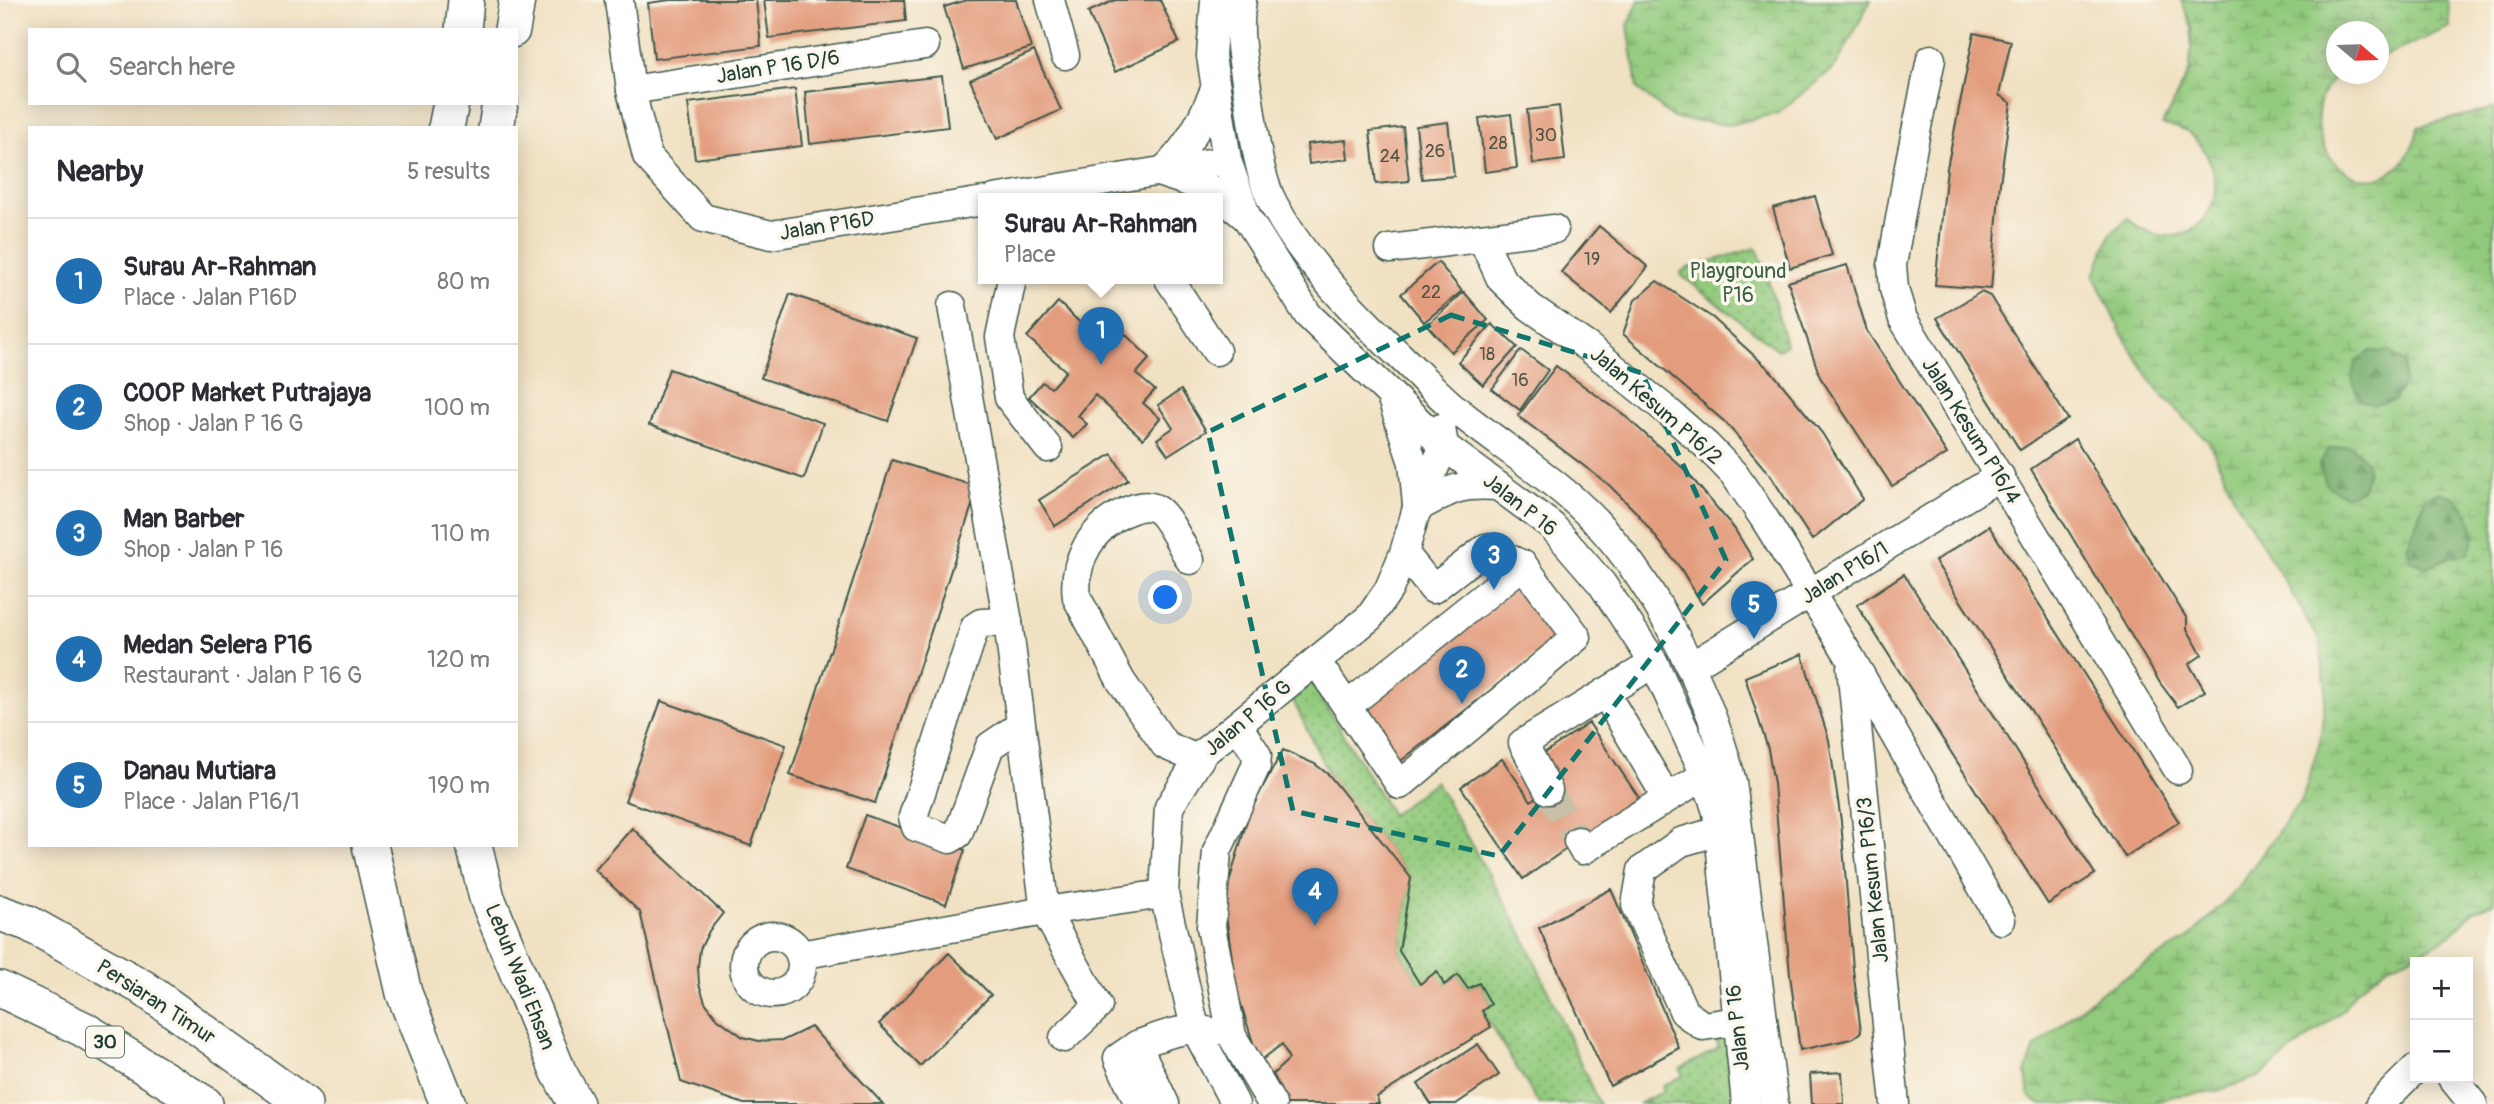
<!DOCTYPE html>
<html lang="en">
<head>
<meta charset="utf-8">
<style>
	body { margin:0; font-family:Pangolin,sans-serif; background:#f2f2f3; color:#2b2b33 }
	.controls { position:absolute; right:21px; bottom:21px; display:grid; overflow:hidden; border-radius:0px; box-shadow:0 4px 18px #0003 }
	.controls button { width:63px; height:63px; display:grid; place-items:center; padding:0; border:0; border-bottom:2px solid #e1e1e2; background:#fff; color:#2b2b33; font:35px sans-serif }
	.compass { position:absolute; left:2326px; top:21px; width:63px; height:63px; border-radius:50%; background:#fff; box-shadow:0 4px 18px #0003; rotate:109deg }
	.you { position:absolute; left:1166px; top:598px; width:24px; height:24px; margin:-18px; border:5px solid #fff; border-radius:50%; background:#1a73e8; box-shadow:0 0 0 10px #1a73e833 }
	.badge { display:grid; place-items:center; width:46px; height:46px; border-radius:50%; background:#1f6fb2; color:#fff; font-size:23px; font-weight:700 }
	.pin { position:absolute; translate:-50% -58px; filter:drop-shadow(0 2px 4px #0008) }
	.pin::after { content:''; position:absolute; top:37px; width:24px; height:21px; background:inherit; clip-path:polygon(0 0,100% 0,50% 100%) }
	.popup { position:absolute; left:978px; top:193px; width:245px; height:91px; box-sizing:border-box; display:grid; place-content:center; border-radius:0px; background:#fff; filter:drop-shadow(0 2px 5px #0005); font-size:23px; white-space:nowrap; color:#7c7c81 }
	.popup b { font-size:26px; color:#2b2b33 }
	.popup::after { content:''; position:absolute; left:50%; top:100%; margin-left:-14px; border:14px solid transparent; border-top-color:#fff }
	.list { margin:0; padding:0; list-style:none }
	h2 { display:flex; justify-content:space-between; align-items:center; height:91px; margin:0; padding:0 28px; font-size:30px }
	h2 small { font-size:23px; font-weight:400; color:#7c7c81 }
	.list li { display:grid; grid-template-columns:46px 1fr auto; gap:21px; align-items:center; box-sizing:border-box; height:126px; padding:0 28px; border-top:2px solid #e1e1e2 }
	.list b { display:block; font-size:26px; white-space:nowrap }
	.list p { margin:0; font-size:23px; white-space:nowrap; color:#7c7c81 }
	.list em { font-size:23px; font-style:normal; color:#7c7c81 }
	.icon { flex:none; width:38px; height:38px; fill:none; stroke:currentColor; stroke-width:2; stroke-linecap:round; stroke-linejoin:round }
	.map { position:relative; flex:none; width:2494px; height:1104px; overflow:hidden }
	.search { position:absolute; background:#fff; box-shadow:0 4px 18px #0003; left:28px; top:28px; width:490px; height:77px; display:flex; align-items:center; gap:18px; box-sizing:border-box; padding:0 24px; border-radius:0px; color:#7c7c81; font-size:26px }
	.panel { position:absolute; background:#fff; box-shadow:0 4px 18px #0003; left:28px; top:126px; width:490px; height:721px; border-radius:0px }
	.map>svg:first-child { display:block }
</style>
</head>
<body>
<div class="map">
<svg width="2494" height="1104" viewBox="0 0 2494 1104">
	<defs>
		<pattern id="grass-dots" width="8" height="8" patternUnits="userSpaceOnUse" patternTransform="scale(1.75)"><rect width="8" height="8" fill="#92ca7d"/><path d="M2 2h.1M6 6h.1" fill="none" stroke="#77a567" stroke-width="1.8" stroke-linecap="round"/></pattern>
		<pattern id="forest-firs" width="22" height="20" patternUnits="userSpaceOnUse" patternTransform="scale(1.75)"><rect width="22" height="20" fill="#75ae6c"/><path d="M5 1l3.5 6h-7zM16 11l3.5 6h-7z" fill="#5f8f5a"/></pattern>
		<pattern id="wetland-marsh" width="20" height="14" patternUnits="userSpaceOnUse" patternTransform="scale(1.75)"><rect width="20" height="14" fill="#92ca7d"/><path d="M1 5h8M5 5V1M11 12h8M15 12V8" fill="none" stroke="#77a567"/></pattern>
	</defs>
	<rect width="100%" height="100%" fill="#fbf7ec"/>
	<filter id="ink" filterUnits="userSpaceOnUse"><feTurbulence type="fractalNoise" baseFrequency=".0143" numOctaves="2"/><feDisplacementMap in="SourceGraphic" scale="14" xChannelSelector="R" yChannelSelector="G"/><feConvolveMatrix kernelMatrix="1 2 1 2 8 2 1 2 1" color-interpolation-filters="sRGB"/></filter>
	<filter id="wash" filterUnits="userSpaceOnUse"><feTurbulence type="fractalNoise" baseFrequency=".00686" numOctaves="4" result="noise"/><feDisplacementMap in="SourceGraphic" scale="28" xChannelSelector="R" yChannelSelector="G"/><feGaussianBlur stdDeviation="1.57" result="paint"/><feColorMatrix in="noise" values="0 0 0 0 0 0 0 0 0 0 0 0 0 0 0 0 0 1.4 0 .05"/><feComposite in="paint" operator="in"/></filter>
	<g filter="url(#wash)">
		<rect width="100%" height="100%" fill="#f1e1c3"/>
		<g fill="url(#grass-dots)" stroke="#588458" stroke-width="2">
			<path d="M1756,248c6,6 26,81 30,96l-8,6 -96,-74 -1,-4 7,-4z"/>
			<polygon points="1311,682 1392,815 1435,781 1522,933 1599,1104 1539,1104 1482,1011 1491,1004 1479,983 1468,989 1458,975 1444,985 1420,984 1399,951 1411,878 1329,775 1291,696"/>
			<polygon points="1726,1038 1737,1104 1639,1104 1664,1091 1662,1086 1683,1076 1680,1069 1719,1048 1716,1041"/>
		</g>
		<g fill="url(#forest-firs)" stroke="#4a7650" stroke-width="2">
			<polygon points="2371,351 2391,352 2405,363 2404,383 2395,400 2374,405 2358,399 2352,377 2356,359"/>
			<path d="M2349,445c20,16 24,21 13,45l-17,6 -18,-10 -8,-22 10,-15z"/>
			<path d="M2438,492l16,5 14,15 7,24 -7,18 -22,5 -20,9 -15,-8 -4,-13c8,-16 12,-33 19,-50z"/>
		</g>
		<g fill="url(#wetland-marsh)" stroke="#588458" stroke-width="2" fill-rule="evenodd">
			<polygon points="1639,0 1871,0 1836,66 1778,113 1729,125 1673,118 1637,88 1628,25"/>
			<path d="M2181,0h267l2,27 -71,32 -1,-27h-42l2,42c-28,23 -27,70 3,94 35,27 72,-2 77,-41l76,-19v794l-21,10 -21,22 -25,15 -43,19 -28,23 -14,20 -84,66 -41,14 -44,5 -20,8h-114l-10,-8 -3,-23 9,-26 61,-52 93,-57 48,-49 66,-92 17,-56 6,-51 -7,-51 -84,-140 -26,-57 -52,-52 -34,-54 -29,-60 17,-43 17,-15c26,26 68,26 84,-13 9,-23 -4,-59 -24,-72 -9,-6 -17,-7 -26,-8l28,-55 2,-43zM2371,351l19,1 15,11 -1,20 -9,17 -21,5 -16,-6 -6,-22 4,-17zM2349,445c20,16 24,21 13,45l-17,6 -18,-10 -8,-22 10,-15zM2438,492l16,5 14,15 7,24 -7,18 -22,5 -20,9 -15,-8 -4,-13c8,-16 11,-33 19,-50z"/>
		</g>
		<g id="blocks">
			<g fill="#e39d7e">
				<polygon points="670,0 756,0 761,46 654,59 648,3"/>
				<polygon points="764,0 904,0 906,21 769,38"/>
				<polygon points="967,0 1016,0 1031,48 964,69 944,7"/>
				<polygon points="1115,0 1160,0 1179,42 1115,72 1088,12"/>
				<polygon points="1974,33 2011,41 1999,95 2011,103 2000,183 1991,289 1935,285 1947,168"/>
				<polygon points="1034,51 1061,110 997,139 970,80"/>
				<polygon points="942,76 948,127 810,144 805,92"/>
				<polygon points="795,89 802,146 695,159 688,103"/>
				<polygon points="1559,106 1565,160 1533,164 1527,110"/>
				<polygon points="1511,114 1517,168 1485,172 1479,118"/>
				<polygon points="1448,122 1454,176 1422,179 1416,126"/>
				<polygon points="1403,127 1409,181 1376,184 1370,131"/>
				<polygon points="1346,140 1348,159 1309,164 1307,144"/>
				<polygon points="1815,196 1832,255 1790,268 1773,208"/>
				<polygon points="1599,226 1648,267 1611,313 1561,272"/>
				<polygon points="1438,262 1462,291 1424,322 1401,294"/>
				<polygon points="1847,265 1867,331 1947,454 1892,486 1820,377 1788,282"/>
				<polygon points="1657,281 1713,318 1772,372 1822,433 1863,499 1812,540 1770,475 1726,423 1623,334 1635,300"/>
				<polygon points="1464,292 1488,320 1451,352 1427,325"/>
				<polygon points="1981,292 1990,296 2068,419 2020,450 1937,318"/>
				<polygon points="790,294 917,338 888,421 761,378"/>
				<polygon points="1058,302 1088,330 1104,314 1150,358 1136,374 1155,390 1143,403 1160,418 1143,439 1095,395 1078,416 1087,424 1073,438 1029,397 1042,382 1051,388 1066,371 1027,337"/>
				<polygon points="1492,324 1517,347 1483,385 1458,362"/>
				<polygon points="1521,350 1548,370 1520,410 1492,389"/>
				<polygon points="1556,366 1624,415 1685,470 1734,528 1753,559 1702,604 1681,569 1636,512 1609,485 1518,416"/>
				<polygon points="669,369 823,423 804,479 649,425"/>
				<polygon points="1181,390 1206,431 1168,455 1157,439 1173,428 1158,405"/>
				<polygon points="2075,439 2187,619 2187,629 2202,655 2189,664 2205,691 2178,707 2160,683 2031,469"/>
				<polygon points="1112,454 1128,480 1055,526 1039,500"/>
				<polygon points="892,460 978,487 875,803 790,775"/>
				<polygon points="1989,526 2179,822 2125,857 1935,561"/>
				<polygon points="1904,574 2095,874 2048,904 1857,605"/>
				<polygon points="1523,583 1561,635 1397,764 1362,706"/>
				<polygon points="1802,654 1829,740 1841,821 1853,969 1861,1032 1851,1039 1800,1050 1790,975 1774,784 1768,749 1745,677"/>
				<polygon points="661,701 786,745 751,846 625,801"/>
				<polygon points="1589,723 1639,798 1523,879 1461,787 1502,759 1531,801 1559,783 1541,755"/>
				<polygon points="1283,750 1315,764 1329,775 1411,878 1399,951 1420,984 1437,971 1444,985 1458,975 1468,989 1479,983 1491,1004 1482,1011 1491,1027 1377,1097 1379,1104 1279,1104 1276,1100 1283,1095 1273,1074 1289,1059 1282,1044 1259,1062 1236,988 1224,900 1250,810"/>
				<polygon points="865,815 965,850 946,904 846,869"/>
				<polygon points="632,828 723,913 709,931 700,949 698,967 699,984 705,1002 717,1018 743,1037 759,1041 784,1040 811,1027 883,1104 744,1104 681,1082 640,912 595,870"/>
				<polygon points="1611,889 1679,1048 1610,1086 1539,928"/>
				<polygon points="949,953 991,995 920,1066 879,1024"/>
				<polygon points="1478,1044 1499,1075 1456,1104 1431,1104 1418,1084"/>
				<polygon points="1842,1072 1844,1104 1812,1104 1810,1074"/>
			</g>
		</g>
	</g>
	<g filter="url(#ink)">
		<use href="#blocks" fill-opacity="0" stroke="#3e5649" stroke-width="2"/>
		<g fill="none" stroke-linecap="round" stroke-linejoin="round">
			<polyline stroke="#c7c0a6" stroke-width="28" stroke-dasharray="28 14" stroke-linecap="butt" points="1548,790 1578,841"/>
			<g stroke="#3e5649" stroke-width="31">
				<g id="minor">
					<polyline points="619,0 631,90 647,156 703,218 771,235 984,201"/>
					<polyline points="1050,0 1065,55"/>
					<polyline points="1215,0 1211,56 1227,160 1247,218 1308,315 1444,446 1552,526 1602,584 1654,663 1705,775 1717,812 1746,1104"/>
					<path d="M1242,0c-6,33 2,67 7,100 5,32 9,74 24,103 32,61 83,111 132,158 18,17 35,36 54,51 39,31 81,58 118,91 72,65 132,186 155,279l42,322"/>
					<polyline points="1931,59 1910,161 1892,265 1894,289 1903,319 2178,770"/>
					<polyline points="631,90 925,45"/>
					<path d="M1163,171c26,-24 40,-53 53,-84"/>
					<polyline points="1161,173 1213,190 1247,218"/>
					<polyline points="994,199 1227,160"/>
					<polyline points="1482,238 1501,279 1530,307 1588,347 1665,409 1707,446 1734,474 1764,518 1850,657 2001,920"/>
					<polyline points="1390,249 1554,229"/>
					<polyline points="1012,279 1000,337 1009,398 1048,448"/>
					<polyline points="1169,279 1216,351"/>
					<polyline points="952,306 1008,622 1045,911 1098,1006 1064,1038"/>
					<polyline points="1392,399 1413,463 1417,505"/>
					<path d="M1417,508c33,-18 42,-25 81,-22"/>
					<path d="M1190,560c-8,-13 -21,-42 -32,-50 -10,-7 -21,-3 -31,1 -34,15 -55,49 -50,87l44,83 44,64 34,15"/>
					<polyline points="1008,622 981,623 975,627 913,817 916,827 950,839 958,834 990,746 1021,725"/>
					<polyline points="1316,661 1400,785 1577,637 1523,565 1486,548 1433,589 1404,553"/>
					<polyline points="1690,667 2000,476"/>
					<polyline points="1851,667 1895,1104"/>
					<polyline points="1605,693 1667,798"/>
					<polyline points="1347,706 1523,565"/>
					<polyline points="1238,726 1257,755 1256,766 1217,851 1211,927 1232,1036 1272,1104"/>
					<polyline points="1548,790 1523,743 1654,663"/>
					<polyline points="1719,831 1681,842 1642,870 1636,905 1684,1012 1703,1026 1738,1021"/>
					<polyline points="1578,841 1583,850 1705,775"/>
					<circle cx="773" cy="965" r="29"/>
					<polyline points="800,955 1045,911 1164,894"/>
					<polyline points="1137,1045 1118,1058 1139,1104"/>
					<polyline points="2452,1078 2473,1104"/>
					<path d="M1165,1104l-28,-59c27,-10 45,-19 75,-13"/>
					<polyline points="1235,1104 1195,1028 1164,894 1169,807 1203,753 1370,617 1389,589 1404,553 1417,508 1444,446 1441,428"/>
					<polyline points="2380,1104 2415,1069"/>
				</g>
			</g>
			<g stroke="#3e5649" stroke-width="38">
				<g id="major">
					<polyline points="463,30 466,0"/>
					<polyline points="512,30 517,0"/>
					<polyline points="446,128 451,103"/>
					<polyline points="496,128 500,103"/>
					<polyline points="370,845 404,993 448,1104"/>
					<polyline points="474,845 487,898 558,1071 576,1104"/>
					<polyline points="0,913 28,923 142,987 304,1104"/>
					<polyline points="0,989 83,1029 205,1104"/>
				</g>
			</g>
			<use href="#minor" stroke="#fff" stroke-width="28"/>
			<use href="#major" stroke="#fff" stroke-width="35"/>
		</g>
	</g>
	<path fill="none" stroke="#0f766e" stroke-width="5" stroke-dasharray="14 9" stroke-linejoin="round" d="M1451,315l191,58 84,187 -227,296 -206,-45 -85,-379z"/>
	<g text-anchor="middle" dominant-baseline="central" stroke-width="7" stroke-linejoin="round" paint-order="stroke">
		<g font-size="18" fill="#505546">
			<text x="1546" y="135">30</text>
			<text x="1498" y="143">28</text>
			<text x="1435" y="151">26</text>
			<text x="1390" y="156">24</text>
			<text x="1592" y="259">19</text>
			<text x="1431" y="292">22</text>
			<text x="1487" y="354">18</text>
			<text x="1520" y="380">16</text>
		</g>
		<rect fill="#fbf7ec" stroke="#61756b" stroke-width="2" x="86" y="1026.5" width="38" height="31" rx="5"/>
		<g font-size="19" font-weight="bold" fill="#1f3d34">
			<text x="105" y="1042">30</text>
		</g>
		<g font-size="21" fill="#1f3d34" stroke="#fbf7ec">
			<text transform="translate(778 67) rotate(-9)">Jalan P 16 D/6</text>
			<text transform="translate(827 226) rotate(-9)">Jalan P16D</text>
			<text transform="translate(1656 406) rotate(41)">Jalan Kesum P16/2</text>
			<text transform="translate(1971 431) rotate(58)">Jalan Kesum P16/4</text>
			<text transform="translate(1520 505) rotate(38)">Jalan P 16</text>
			<text transform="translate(1845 573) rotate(-32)">Jalan P16/1</text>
			<text transform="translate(1248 718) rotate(-40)">Jalan P 16 G</text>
			<text transform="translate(1873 880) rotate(-96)">Jalan Kesum P16/3</text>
			<text transform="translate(520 977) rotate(68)">Lebuh Wadi Ehsan</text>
			<text transform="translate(156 1002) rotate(33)">Persiaran Timur</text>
			<text transform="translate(1738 1028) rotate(-96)">Jalan P 16</text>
		</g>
		<g font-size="21" fill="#3c6046" stroke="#fbf7ec">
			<text x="1738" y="271">Playground<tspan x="1738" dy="24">P16</tspan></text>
		</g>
	</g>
</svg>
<div class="controls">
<button>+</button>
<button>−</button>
</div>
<svg class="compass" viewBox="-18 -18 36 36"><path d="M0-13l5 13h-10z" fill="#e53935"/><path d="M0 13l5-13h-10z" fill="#7c7c81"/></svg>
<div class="you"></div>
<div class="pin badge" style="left:1101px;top:365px">1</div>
<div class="popup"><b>Surau Ar-Rahman</b>Place</div>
<div class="pin badge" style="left:1462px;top:704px">2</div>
<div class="pin badge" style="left:1494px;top:590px">3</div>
<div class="pin badge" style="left:1315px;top:926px">4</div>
<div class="pin badge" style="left:1754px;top:639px">5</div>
<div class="search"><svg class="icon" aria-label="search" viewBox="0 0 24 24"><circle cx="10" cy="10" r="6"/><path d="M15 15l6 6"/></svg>Search here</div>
<section class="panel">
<h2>Nearby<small>5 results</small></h2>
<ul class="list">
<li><span class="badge">1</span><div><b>Surau Ar-Rahman</b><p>Place · Jalan P16D</p></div><em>80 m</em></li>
<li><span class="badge">2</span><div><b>COOP Market Putrajaya</b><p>Shop · Jalan P 16 G</p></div><em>100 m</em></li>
<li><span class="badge">3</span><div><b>Man Barber</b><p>Shop · Jalan P 16</p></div><em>110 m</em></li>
<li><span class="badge">4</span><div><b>Medan Selera P16</b><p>Restaurant · Jalan P 16 G</p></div><em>120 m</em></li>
<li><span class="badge">5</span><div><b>Danau Mutiara</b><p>Place · Jalan P16/1</p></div><em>190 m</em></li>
</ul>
</section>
</div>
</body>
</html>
